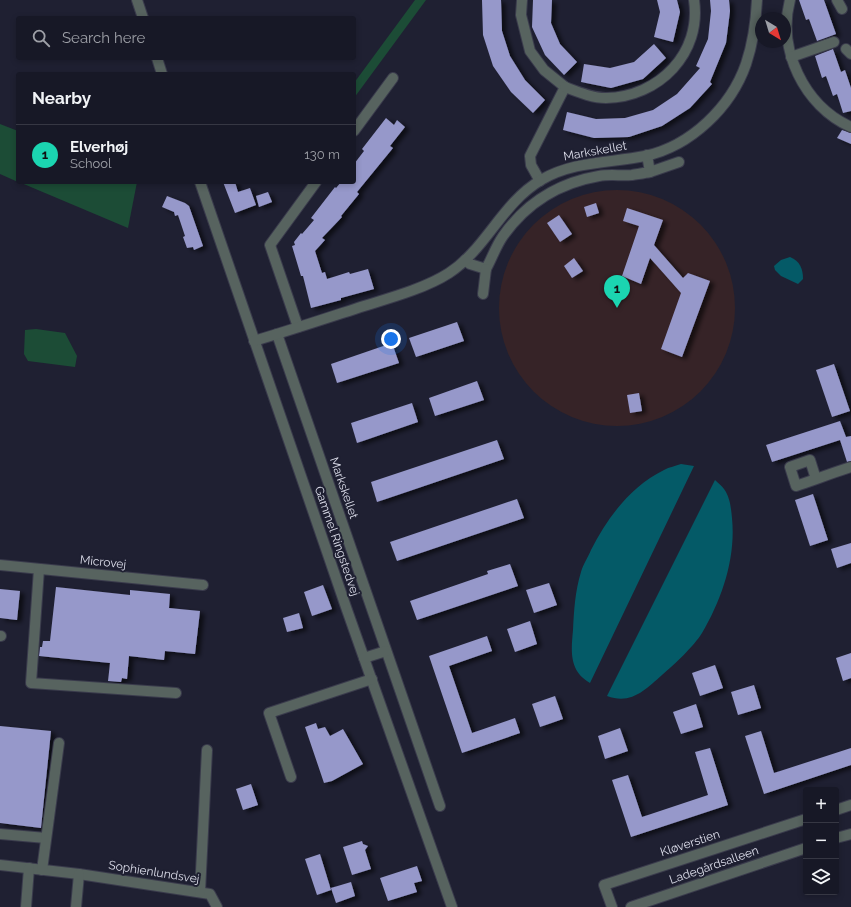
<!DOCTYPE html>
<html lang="en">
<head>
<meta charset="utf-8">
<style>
	body { margin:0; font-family:Raleway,sans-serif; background:#20212e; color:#f1f3f6 }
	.controls { position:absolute; right:12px; bottom:12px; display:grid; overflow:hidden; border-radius:4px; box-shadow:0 2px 6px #0003 }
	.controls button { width:36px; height:36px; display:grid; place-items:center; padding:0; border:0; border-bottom:1px solid #363743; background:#171826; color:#f1f3f6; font:20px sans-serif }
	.compass { position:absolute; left:755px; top:12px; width:36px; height:36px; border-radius:50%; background:#171826; box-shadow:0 2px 6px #0003; rotate:142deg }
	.you { position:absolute; left:391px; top:339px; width:14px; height:14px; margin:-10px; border:3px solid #fff; border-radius:50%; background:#1a73e8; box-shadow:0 0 0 6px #1a73e833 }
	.badge { display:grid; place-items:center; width:26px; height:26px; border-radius:50%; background:#1bd5b1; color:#111; font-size:13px; font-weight:700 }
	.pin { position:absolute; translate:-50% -33px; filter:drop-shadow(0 1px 2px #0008) }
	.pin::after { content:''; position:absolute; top:21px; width:14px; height:12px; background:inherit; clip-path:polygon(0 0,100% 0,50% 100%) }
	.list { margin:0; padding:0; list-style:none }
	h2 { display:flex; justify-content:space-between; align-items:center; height:52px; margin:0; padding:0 16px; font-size:17px }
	h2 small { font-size:13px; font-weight:400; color:#9ea0a7 }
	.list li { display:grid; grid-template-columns:26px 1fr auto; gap:12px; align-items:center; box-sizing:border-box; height:60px; padding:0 16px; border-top:1px solid #363743 }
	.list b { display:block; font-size:15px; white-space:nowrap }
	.list p { margin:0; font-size:13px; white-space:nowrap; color:#9ea0a7 }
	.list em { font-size:13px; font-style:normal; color:#9ea0a7 }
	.icon { flex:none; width:22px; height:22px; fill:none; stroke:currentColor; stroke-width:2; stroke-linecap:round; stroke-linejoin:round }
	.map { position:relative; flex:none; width:851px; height:907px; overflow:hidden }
	.search { position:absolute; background:#171826; box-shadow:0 2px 6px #0003; left:16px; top:16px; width:340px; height:44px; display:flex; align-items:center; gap:10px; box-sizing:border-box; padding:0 14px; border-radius:4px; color:#9ea0a7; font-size:15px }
	.panel { position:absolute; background:#171826; box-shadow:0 2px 6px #0003; left:16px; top:72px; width:340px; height:112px; border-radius:4px }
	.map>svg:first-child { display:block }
</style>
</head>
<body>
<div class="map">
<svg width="851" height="907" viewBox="0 0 851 907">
	<defs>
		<filter id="shadow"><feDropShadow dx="4.5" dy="2.5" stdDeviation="2" flood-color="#0009"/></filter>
	</defs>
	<rect width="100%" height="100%" fill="#1f2032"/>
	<circle fill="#362327" cx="617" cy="308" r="118"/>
	<g fill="#1c4c36">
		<polygon points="415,0 426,0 354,98 354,83"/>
		<polygon points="0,124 18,131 18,182 0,174"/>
		<polygon points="19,182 137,182 128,228"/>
		<polygon points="36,329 65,333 77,356 75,367 28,361 24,354 25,330"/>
	</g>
	<g fill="#045a67">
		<path d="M790,257c10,4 13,12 13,22l-5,5 -17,-8 -6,-6 -1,-4 7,-6z"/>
		<path d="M681,464l13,2 -104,217c-21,-12 -19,-31 -17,-53 1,-19 2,-39 8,-58 2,-7 7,-15 10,-22 16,-32 40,-64 73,-80 5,-3 12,-4 17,-6z"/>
		<path d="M715,480c3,3 7,6 9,9 6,8 7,19 8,29 4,40 -10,81 -30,115 -8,13 -28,32 -40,42 -17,15 -31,30 -55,21z"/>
	</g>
	<g fill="#9698ca" filter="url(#shadow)">
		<polygon points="482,0 501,0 502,31 510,56 525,80 545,100 533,113 511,92 493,66 483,35"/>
		<polygon points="533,0 552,0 551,23 560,44 577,62 564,75 545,55 532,27"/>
		<polygon points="657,0 677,0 680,12 673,42 654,37 660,12"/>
		<polygon points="710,0 729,0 730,11 726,43 710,82 712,84 690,108 662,126 629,137 594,138 563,130 567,112 596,119 625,118 653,110 677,94 700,68 696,66 708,39 711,11"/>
		<polygon points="799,0 824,0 836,34 817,41 809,19 806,20"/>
		<polygon points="654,44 666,58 643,79 611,88 581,82 584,64 610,68 634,62"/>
		<polygon points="833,49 841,72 845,70 851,88 851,111 843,113 837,94 833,96 826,76 822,78 815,56"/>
		<polygon points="386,118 394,125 397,120 405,127 390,146 393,148 357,192 359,194 341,216 342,217 322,238 325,240 315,251 322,273 325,272 327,279 349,272 350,274 368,269 374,289 341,298 341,300 311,308 303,276 301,276 292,246 295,245 294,242 301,233 302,234 314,220 311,218 335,187 336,188 341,182 354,182 354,164 364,151 362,149"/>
		<polygon points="842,130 851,133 851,144 837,138"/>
		<polygon points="223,182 235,182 238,192 250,188 256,205 235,213"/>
		<polygon points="268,192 272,202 259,207 256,196"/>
		<polygon points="167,196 185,203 189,206 203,246 194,250 193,247 187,248 183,237 185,236 178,215 175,216 174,212 162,207"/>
		<polygon points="596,203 599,213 587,217 584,207"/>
		<polygon points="627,208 663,220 654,245 683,278 688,273 710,281 682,357 661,349 681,293 650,258 641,284 622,276 639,226 623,221"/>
		<polygon points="559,215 572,234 560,242 547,223"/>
		<polygon points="574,258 583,271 572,278 564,266"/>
		<polygon points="457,322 464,341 416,357 409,338"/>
		<polygon points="392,343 399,363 337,383 331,364"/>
		<polygon points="834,364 850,411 832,417 816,370"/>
		<polygon points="477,381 484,400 435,416 429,398"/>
		<polygon points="639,393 642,411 630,413 627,395"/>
		<polygon points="412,403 418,422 357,443 351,423"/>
		<polygon points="840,421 846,437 851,436 851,461 847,462 840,440 772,462 766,445"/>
		<polygon points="497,440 504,459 377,502 371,482"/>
		<polygon points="813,494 828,540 810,546 795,500"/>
		<polygon points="517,499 524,518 397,561 390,542"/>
		<polygon points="851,543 851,563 837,568 831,549"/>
		<polygon points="510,564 518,586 417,620 410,601 488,574 487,571"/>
		<polygon points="549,583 557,605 534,613 526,590"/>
		<polygon points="323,585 332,609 312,616 304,592"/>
		<polygon points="56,587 130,595 130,590 170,594 169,608 200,611 195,654 165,651 164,660 129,656 127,679 122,678 121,682 108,681 110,663 39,656 40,647 42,647 43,641 50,641"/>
		<polygon points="0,589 20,591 17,620 0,618"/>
		<polygon points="299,613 303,628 287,632 283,618"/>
		<polygon points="530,621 537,644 515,652 507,629"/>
		<polygon points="487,636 492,651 449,666 472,733 515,718 520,733 462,753 429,656"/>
		<polygon points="851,653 851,678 843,681 836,658"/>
		<polygon points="715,665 723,688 700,696 692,673"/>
		<polygon points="754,685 761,708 738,715 731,692"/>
		<polygon points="555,696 563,719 540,727 532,704"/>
		<polygon points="696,704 703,727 681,734 673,712"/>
		<polygon points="316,723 318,729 325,727 330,736 343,729 363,764 332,781 324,783 305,727"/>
		<polygon points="0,726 51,731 41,828 0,823"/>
		<polygon points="620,728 628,751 605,759 598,736"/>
		<polygon points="761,731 774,773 851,748 851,765 764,794 745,736"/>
		<polygon points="710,748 728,805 631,837 612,780 628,775 642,817 708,795 695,752"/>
		<polygon points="251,784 258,805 243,810 236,789"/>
		<polygon points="362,841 363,844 368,846 365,850 371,869 352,875 343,847"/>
		<polygon points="320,854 331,890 317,895 305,859"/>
		<polygon points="417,866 422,881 414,883 417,892 388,901 380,878"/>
		<polygon points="351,882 355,896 336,903 331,888"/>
	</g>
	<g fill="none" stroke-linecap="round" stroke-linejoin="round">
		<g stroke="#3a3b4c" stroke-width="12">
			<g id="minor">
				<polyline points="137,0 143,18"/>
				<polyline points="522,0 521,15 530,51 544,70 565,87 530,156 531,165 540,181"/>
				<path d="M790,0c-13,49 14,106 61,127"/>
				<polyline points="837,0 842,9"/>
				<polyline points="846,49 851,54"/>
				<polyline points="791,57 834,42"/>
				<polyline points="157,58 162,74"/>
				<path d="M565,87c13,5 27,11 41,11 53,-1 96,-45 88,-98"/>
				<polyline points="354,131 393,78"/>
				<polyline points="650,172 679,162"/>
				<polyline points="200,182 347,610 452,907"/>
				<path d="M465,260l5,4 16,5c6,-11 10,-23 17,-33 24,-34 55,-53 96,-60 11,-2 22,0 33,-1 6,-1 13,-2 18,-3l-3,-17"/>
				<polyline points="483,294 486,269"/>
				<polyline points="298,327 270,245 316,182"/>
				<polyline points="277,334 440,806"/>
				<path d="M254,341c37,-11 73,-23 110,-35 26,-8 62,-18 85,-33 37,-24 53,-70 92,-93 32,-19 69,-17 104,-24 46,-10 86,-49 101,-92 7,-21 10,-42 11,-64"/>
				<path d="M816,479l-6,-19 -20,7 6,19c18,-6 36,-13 55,-19"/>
				<polyline points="0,565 203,585"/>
				<polyline points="39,569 31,683 176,693"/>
				<polyline points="0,636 1,636"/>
				<polyline points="364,658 386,651"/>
				<polyline points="291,777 269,713 372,679"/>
				<polyline points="836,810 851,805"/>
				<polyline points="0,834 46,838"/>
				<polyline points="836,838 851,834"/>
				<polyline points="0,865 79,874 210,894 217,907"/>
				<polyline points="42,870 59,743"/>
				<polyline points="200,892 207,750"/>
				<polyline points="26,907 29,868"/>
				<polyline points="76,907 79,874"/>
				<polyline points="612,907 604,885 806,819"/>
				<polyline points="631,907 806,848"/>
			</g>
		</g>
		<use href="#minor" stroke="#57635f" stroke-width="10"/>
	</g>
	<g text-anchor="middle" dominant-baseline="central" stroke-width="4" stroke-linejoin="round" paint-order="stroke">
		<g font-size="12" fill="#dddeeb" stroke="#1f2032">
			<text transform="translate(595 151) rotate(-10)">Markskellet</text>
			<text transform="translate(344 488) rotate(71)">Markskellet</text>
			<text transform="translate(337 541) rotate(71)">Gammel Ringstedvej</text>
			<text transform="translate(103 562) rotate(6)">Microvej</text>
			<text transform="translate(690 843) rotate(-18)">Kløverstien</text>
			<text transform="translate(714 865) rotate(-19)">Ladegårdsalleen</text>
			<text transform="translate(154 872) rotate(9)">Sophienlundsvej</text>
		</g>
	</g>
</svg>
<div class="controls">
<button>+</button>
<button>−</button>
<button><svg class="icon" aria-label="layers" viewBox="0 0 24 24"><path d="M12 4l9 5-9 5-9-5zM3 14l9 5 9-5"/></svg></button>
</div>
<svg class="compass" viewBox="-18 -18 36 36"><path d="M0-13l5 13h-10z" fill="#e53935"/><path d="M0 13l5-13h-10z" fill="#9ea0a7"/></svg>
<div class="you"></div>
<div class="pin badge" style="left:617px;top:308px">1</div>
<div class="search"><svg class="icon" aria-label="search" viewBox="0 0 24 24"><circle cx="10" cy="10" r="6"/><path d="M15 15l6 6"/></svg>Search here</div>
<section class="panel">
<h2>Nearby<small></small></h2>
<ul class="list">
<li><span class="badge">1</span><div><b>Elverhøj</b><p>School</p></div><em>130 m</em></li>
</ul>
</section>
</div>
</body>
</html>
